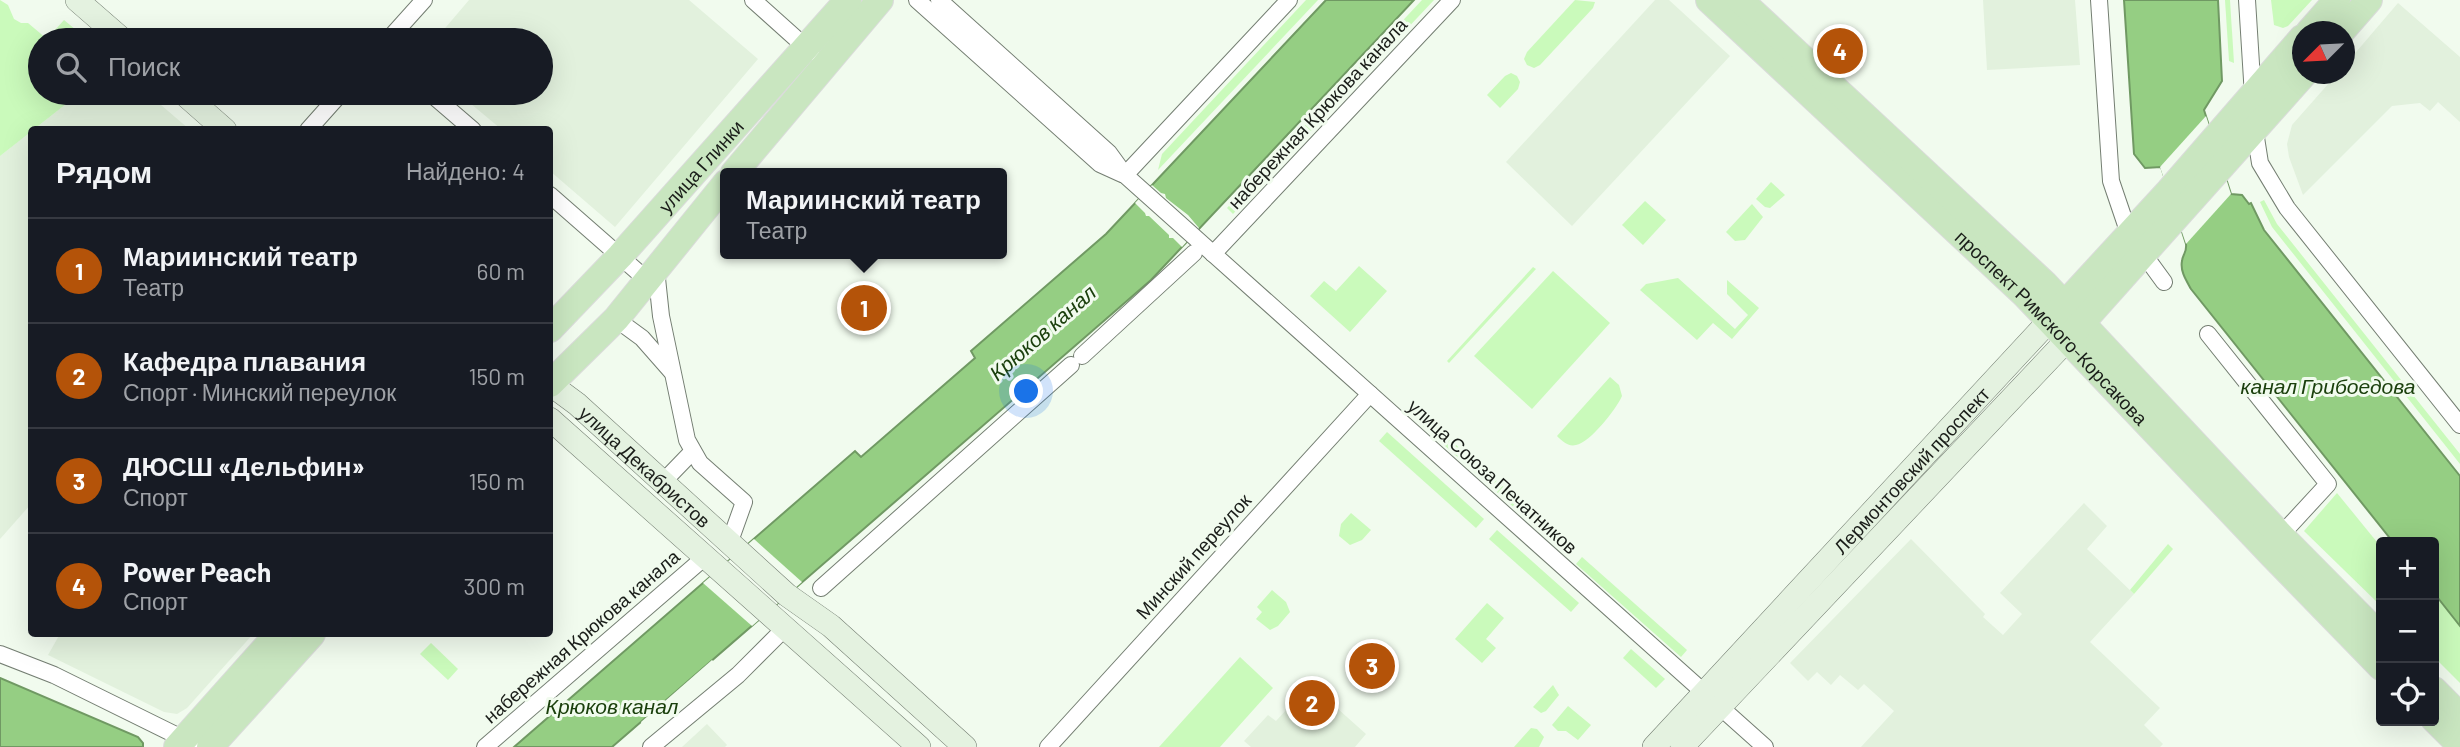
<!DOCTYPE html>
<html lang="ru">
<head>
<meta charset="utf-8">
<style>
	body { margin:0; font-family:Barlow,sans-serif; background:#242831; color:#f1f3f6 }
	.controls { position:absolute; right:21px; bottom:21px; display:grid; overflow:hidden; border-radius:7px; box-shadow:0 7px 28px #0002 }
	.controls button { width:63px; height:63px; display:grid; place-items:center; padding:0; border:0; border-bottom:2px solid #363941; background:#171b24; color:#f1f3f6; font:35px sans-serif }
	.compass { position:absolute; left:2292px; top:21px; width:63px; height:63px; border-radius:50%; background:#171b24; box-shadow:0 7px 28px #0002; rotate:246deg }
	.you { position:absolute; left:1027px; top:392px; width:24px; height:24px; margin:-18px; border:5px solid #fff; border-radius:50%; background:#1a73e8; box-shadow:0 0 0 10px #1a73e833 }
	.badge { display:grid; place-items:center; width:46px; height:46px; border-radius:50%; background:#b45309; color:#fff; font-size:23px; font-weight:700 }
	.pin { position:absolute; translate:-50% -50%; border:4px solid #fff; box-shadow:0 2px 7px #0006 }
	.popup { position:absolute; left:720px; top:168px; width:287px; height:91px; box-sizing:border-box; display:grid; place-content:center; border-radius:7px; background:#171b24; filter:drop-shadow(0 2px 5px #0005); font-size:23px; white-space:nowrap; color:#9ea1a6 }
	.popup b { font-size:26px; color:#f1f3f6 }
	.popup::after { content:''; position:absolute; left:50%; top:100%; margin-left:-14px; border:14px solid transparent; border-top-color:#171b24 }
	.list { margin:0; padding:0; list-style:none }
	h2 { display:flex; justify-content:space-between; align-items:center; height:91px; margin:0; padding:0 28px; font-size:30px }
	h2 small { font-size:23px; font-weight:400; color:#9ea1a6 }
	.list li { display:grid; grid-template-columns:46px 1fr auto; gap:21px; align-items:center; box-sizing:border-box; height:105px; padding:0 28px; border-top:2px solid #363941 }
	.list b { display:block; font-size:26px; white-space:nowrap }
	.list p { margin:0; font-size:23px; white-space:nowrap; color:#9ea1a6 }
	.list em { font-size:23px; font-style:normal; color:#9ea1a6 }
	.icon { flex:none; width:38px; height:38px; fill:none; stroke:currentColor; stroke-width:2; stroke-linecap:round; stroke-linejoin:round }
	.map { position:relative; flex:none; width:2460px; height:747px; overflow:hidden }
	.search { position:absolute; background:#171b24; box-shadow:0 7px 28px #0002; left:28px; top:28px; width:525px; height:77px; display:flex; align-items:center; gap:18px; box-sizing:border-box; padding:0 24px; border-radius:38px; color:#9ea1a6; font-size:26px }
	.panel { position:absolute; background:#171b24; box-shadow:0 7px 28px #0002; left:28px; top:126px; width:525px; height:511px; border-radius:7px }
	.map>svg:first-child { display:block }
</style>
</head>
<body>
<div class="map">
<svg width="2460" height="747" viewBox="0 0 2460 747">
	<rect width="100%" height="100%" fill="#f1fbee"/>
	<g fill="#e2f1dd">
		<polygon points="469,0 689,0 758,59 615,227 550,171 550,130 501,129 458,93 541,93 541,40 435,40"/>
		<polygon points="1655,0 1669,0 1730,56 1572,226 1506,162"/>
		<polygon points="1983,0 2075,0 2080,65 1987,70"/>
		<polygon points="2398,3 2460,57 2460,122 2438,102 2430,111 2420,103 2392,106 2303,195 2289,157 2287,144 2292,125 2337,74 2344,74 2345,65"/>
		<polygon points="80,93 88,100 94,93 147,93 189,129 33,130"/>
		<polygon points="31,131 31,504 0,539 0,156"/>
		<polygon points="2084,503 2107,526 2087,549 2134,594 2090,642 2160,708 2144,725 2163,744 2160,747 1861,747 1894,711 1864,684 1858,690 1840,675 1831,685 1817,672 1808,681 1790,663 1911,539 1985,614 1983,617 2003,635 2022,614 2000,593"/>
		<polygon points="60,634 253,634 187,708 177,714 164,712 48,655"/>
		<polygon points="1310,684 1366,734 1355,747 1251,747 1244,741 1268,715 1276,721"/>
		<polygon points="707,724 727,745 725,747 682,747"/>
	</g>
	<g fill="#cafabb">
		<polygon points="0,0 8,5 14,19 21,23 28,23 47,39 64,20 88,40 40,40 40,93 80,93 0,156"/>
		<polygon points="1306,0 1318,0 1158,170 1162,154"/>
		<polygon points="1422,0 1434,0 1233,214 1227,208"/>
		<polygon points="1575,0 1595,2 1593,8 1540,65 1534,68 1527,65 1524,59 1527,52"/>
		<polygon points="2225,0 2230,0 2234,63 2229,61"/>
		<polygon points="2271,0 2312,0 2288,26 2283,28 2274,25"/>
		<polygon points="1511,73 1517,76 1520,82 1518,89 1500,108 1487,95 1505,76"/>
		<polygon points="1771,182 1785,195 1770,208 1765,207 1756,199"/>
		<polygon points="2264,200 2277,224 2460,454 2460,464 2272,227 2260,202"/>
		<polygon points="1645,201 1666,220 1643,245 1622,225"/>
		<polygon points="1752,204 1763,217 1745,240 1735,241 1726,232"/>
		<polygon points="1359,266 1387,291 1350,332 1310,296 1324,281 1336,291"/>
		<polygon points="1533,267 1536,269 1449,363 1447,361"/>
		<polygon points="1553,271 1610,323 1532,409 1474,356"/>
		<polygon points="1678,278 1735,329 1748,315 1727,294 1727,280 1759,308 1732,339 1713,323 1697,340 1640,290 1646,284"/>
		<path d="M1610,377l9,8 3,11c-5,12 -32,47 -46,49 -8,2 -14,-4 -19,-9z"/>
		<polygon points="1421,414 1542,521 1536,527 1416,420"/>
		<polygon points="1387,432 1484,519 1476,528 1379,441"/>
		<polygon points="2337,493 2381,547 2381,606 2304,531"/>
		<polygon points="1351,513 1371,530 1362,540 1350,545 1339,536 1341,524"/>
		<polygon points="1497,530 1579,603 1571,612 1489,539"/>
		<polygon points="2168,544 2173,549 2134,594 2130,590"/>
		<polygon points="1582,557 1687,650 1681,657 1576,564"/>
		<polygon points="1272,590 1286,602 1290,612 1278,626 1270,630 1256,619 1262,612 1257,607"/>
		<polygon points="2434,593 2460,626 2460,683 2434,657"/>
		<polygon points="1487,603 1504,618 1486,639 1496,648 1482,663 1455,639"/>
		<polygon points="431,643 458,669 448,680 420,654"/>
		<polygon points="1631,649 1665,679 1656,688 1623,658"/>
		<polygon points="1240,657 1273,688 1220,747 1159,747"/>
		<polygon points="1553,685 1559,695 1546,711 1541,713 1533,707"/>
		<polygon points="1568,706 1591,725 1578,740 1566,731 1558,731 1552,725"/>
		<polygon points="1531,728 1537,729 1544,737 1539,747 1514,747"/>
	</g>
	<g fill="#95ce83" stroke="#709963" stroke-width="2">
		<polygon points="1326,0 1414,0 1151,280 612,747 514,747 855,451 861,457 975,358 971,351 1106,234"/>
		<path d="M2124,0h94l4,81 -18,29 27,84 11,1 7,9 2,-1 13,27 196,246v150l-26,-33v-51h-41l-202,-253c-5,-9 -11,-18 -9,-28 1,-8 5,-8 4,-17l-25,-77 -16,1 -11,-14z"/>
		<polygon points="0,678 138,737 143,743 143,747 0,747"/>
	</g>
	<g fill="#f1fbee">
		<polygon points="2206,116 2231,194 2186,244 2160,167"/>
		<polygon points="1152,185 1161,193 1165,194 1166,198 1188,215 1199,228 1182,247 1173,238 1169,238 1169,235 1149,216 1146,216 1145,213 1135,203"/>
		<polygon points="754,539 802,582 752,626 703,583"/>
		<polygon points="712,660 715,663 642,725 641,722"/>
	</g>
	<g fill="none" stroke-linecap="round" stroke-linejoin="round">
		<g stroke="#747e72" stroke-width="18">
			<g id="street">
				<polyline points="753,0 811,52"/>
				<polyline points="917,0 1100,164 1122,174"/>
				<polyline points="939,0 1109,153 1125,175 1765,747"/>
				<polyline points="2099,0 2111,181 2129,234 2164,282"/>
				<polyline points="2247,0 2253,96"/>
				<polyline points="388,40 424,0"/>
				<polyline points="430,93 473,130"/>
				<polyline points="2254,125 2260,163 2287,208 2460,425"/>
				<polyline points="308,130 341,93"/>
				<polyline points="1125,175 1289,0"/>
				<polyline points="550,195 647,280"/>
				<polyline points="1213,254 1452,0"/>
				<polyline points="656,269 661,316 687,440 700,463 744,502 729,544"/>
				<polyline points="616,319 642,338 671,371"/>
				<polyline points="2208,334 2328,484 2281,535"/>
				<polyline points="1082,356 1194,253"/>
				<polyline points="663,482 692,452"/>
				<polyline points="821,588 1071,365"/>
				<polyline points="0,654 54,675 200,747"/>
				<polyline points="485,747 705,557"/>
				<polyline points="651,747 738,675 785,628"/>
				<polyline points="1048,747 1370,394"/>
			</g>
		</g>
		<g stroke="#747e72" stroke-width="24">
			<g id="secondary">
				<polyline points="77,0 123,40"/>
				<polyline points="183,93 225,130"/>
				<path id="s1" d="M550,384l27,20 210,191 44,31 134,121"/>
				<polyline points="550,419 919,747"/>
				<path id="s2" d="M1654,747l395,-426"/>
				<polyline points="1682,747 2067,340"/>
			</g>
		</g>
		<g stroke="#dadbda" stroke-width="28">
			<g id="primary">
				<path id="s3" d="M1709,0l316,295 248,261 108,111"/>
				<polyline points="1740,0 2045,284 2287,542 2381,637"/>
				<polyline points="2309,32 2337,0"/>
				<polyline points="2341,32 2369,0"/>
				<polyline points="734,173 880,0"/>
				<polyline points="2053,317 2169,191 2302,38"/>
				<path id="s4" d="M550,329l70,-73 228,-256"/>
				<polyline points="2070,336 2304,74"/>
				<polyline points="550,384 616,319 726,183"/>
				<polyline points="2434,690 2460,716"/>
				<polyline points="2434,719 2460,745"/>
				<polyline points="177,747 278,634"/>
				<polyline points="210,747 312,634"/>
			</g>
		</g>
		<use href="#street" stroke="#fff" stroke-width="16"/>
		<use href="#secondary" stroke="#e4f2e0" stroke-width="23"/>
		<use href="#primary" stroke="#c9e6c0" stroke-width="26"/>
	</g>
	<g text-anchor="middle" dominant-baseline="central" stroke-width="6" stroke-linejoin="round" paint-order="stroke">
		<g font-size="19" fill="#1a1d19" stroke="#f1fbee">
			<text transform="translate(1317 113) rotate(-47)">набережная Крюкова канала</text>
			<text stroke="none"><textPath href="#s4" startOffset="222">улица Глинки</textPath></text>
			<text stroke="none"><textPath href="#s3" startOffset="474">проспект Римского-Корсакова</textPath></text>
			<text stroke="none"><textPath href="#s1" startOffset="126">улица Декабристов</textPath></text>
			<text stroke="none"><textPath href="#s2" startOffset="378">Лермонтовский проспект</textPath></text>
			<text transform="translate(1493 476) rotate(42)">улица Союза Печатников</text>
			<text transform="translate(1193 556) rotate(-48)">Минский переулок</text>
			<text transform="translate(581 636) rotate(-41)">набережная Крюкова канала</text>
		</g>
		<g font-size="21" font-style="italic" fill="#1b400d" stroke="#f1fbee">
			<text transform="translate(1042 332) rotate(-41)">Крюков канал</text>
			<text x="2328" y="385">канал Грибоедова</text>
			<text x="612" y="705">Крюков канал</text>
		</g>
	</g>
</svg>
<div class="controls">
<button>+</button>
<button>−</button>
<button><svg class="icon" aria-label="locate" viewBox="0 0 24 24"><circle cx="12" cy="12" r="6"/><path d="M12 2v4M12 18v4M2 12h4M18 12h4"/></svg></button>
</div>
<svg class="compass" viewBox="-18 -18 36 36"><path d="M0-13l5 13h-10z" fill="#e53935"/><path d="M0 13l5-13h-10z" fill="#9ea1a6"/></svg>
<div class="you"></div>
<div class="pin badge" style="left:864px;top:308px">1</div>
<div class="popup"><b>Мариинский театр</b>Театр</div>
<div class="pin badge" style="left:1312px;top:703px">2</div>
<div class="pin badge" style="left:1372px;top:666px">3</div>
<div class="pin badge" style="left:1840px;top:51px">4</div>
<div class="search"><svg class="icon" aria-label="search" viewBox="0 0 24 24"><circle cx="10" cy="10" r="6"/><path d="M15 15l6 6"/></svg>Поиск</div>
<section class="panel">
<h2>Рядом<small>Найдено: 4</small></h2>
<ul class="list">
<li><span class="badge">1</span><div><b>Мариинский театр</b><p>Театр</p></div><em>60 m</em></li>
<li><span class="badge">2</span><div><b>Кафедра плавания</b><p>Спорт · Минский переулок</p></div><em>150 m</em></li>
<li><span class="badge">3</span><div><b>ДЮСШ «Дельфин»</b><p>Спорт</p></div><em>150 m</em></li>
<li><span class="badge">4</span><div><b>Power Peach</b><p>Спорт</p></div><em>300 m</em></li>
</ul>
</section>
</div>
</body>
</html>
